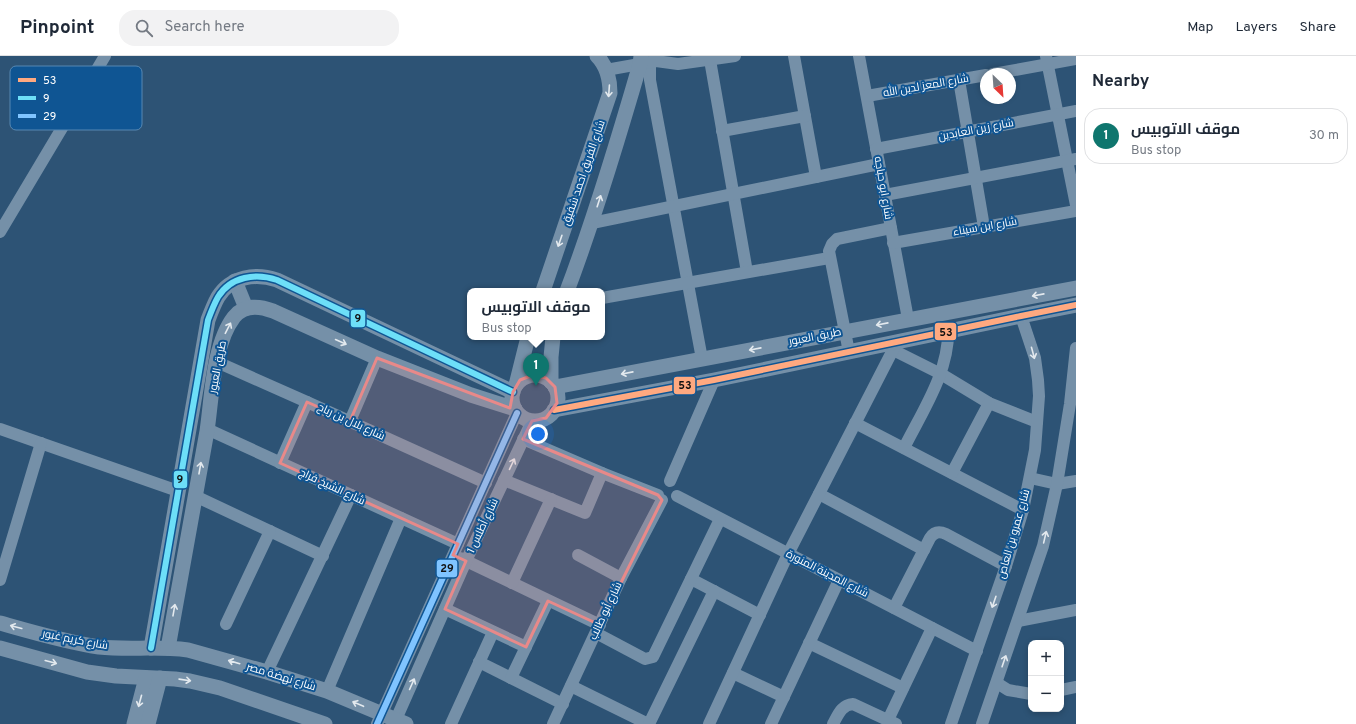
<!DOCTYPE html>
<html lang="en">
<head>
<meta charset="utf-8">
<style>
	body { margin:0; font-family:Overpass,Cairo,sans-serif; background:#f2f2f3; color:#1f2937 }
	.controls { position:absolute; right:12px; bottom:12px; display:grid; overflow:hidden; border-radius:8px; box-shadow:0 2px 6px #0003 }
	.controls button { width:36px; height:36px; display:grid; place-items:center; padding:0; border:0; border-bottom:1px solid #e0e1e3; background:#fff; color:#1f2937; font:20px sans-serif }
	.compass { position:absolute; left:980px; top:12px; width:36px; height:36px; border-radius:50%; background:#fff; box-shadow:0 2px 6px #0003; rotate:155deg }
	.you { position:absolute; left:538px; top:378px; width:14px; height:14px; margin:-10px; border:3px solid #fff; border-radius:50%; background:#1a73e8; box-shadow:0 0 0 6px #1a73e833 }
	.badge { display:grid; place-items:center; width:26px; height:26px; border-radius:50%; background:#0f766e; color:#fff; font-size:13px; font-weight:700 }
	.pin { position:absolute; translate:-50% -33px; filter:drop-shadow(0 1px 2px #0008) }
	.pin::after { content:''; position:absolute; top:21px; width:14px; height:12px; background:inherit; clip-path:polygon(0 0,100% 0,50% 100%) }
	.popup { position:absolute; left:467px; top:232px; width:138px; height:52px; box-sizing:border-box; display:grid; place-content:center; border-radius:8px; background:#fff; filter:drop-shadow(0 1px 3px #0005); font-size:13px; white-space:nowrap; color:#747a83 }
	.popup b { font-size:15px; color:#1f2937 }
	.popup::after { content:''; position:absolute; left:50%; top:100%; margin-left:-8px; border:8px solid transparent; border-top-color:#fff }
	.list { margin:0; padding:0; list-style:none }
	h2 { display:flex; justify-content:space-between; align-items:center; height:52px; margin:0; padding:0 16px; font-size:17px }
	h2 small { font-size:13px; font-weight:400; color:#747a83 }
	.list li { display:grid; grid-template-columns:26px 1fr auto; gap:12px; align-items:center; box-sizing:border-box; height:56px; margin:0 8px 8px; padding:0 8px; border:1px solid #e0e1e3; border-radius:16px }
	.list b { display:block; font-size:15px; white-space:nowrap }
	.list p { margin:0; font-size:13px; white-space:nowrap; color:#747a83 }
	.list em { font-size:13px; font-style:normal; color:#747a83 }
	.icon { flex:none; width:22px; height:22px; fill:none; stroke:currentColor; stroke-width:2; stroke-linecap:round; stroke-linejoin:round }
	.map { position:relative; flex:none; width:1076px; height:668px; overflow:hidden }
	header { display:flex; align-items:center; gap:24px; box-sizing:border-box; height:56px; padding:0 20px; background:#fff; border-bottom:1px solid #e0e1e3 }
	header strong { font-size:19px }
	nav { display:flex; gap:22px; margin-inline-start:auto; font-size:14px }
	.search { width:280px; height:36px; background:#f2f2f3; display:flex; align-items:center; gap:10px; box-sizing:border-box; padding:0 14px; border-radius:16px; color:#747a83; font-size:15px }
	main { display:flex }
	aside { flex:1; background:#fff }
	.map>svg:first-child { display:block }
</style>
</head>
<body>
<header>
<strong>Pinpoint</strong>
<div class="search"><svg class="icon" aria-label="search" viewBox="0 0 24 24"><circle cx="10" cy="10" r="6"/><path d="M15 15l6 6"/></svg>Search here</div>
<nav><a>Map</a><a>Layers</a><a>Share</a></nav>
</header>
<main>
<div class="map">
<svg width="1076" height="668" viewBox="0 0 1076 668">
	<rect width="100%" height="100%" fill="#2d5375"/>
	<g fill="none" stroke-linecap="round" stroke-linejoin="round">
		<g stroke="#7590a8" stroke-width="12">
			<polyline points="794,0 816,121"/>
			<polyline points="859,0 908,263"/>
			<polyline points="1046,0 1076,149"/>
			<polyline points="710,4 747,216"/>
			<polyline points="650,6 650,24 702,303"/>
			<polyline points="606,14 656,5 678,8 735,0"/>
			<polyline points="993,18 1076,3"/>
			<polyline points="959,24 984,171"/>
			<polyline points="867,40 986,19"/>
			<polyline points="722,75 805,60"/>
			<polyline points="876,93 1076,55"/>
			<polyline points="885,139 1076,103"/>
			<polyline points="592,167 879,108"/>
			<polyline points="0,176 105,0"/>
			<polyline points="893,187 1076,155"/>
			<polyline points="602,242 829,202"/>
			<polyline points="893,294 941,318 989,347 1037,366"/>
			<polyline points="849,296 829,195 832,188 837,183 891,172"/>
			<polyline points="217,306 307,346 486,427"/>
			<polyline points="350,365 377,302"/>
			<polyline points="855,367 1023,454"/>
			<polyline points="0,373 178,435"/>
			<polyline points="207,373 458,488"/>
			<polyline points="523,383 602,417 658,439"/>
			<path d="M904,392c18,-36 45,-76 44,-117"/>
			<polyline points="280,407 307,346"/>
			<polyline points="952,417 989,347"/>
			<polyline points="1030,422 1057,428 1076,425"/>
			<polyline points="504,424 585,457 602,417"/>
			<polyline points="670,425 714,324"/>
			<polyline points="819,438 924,494"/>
			<polyline points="195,440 323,500"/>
			<polyline points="677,440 977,595"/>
			<polyline points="578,499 621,522"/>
			<polyline points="460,502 600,569"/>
			<polyline points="691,523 760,559"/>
			<polyline points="0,524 41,387"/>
			<polyline points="512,527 551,443"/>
			<path d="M894,552l36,-70c4,-6 9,-7 16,-4l60,32"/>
			<polyline points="445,553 526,591"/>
			<polyline points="1018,565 1076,554"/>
			<polyline points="226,568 270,475"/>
			<polyline points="596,577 645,603 653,601 720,463"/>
			<polyline points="809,587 903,632"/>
			<polyline points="479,606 563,648"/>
			<polyline points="267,616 351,439"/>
			<polyline points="733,617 784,641"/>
			<polyline points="511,622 548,545"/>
			<polyline points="997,627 1008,634 1031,638"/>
			<polyline points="571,630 648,668"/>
			<polyline points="1061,634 1076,631"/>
			<polyline points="327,635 401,462"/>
			<polyline points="888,664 932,572"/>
			<polyline points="377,668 517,357"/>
			<polyline points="394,668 466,505 532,365"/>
			<polyline points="451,668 493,576"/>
			<polyline points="553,668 621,522 662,444"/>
			<polyline points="649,668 714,535"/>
			<polyline points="709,668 788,498 897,286"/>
			<polyline points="771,668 839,524"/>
			<path d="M833,668c5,-9 8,-19 20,-20l43,20"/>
			<polyline points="951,668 1006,510 1023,454 1035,394 1039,340 1038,324 1035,302 1021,260"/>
			<polyline points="982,668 1043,490 1057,428 1070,348 1076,292"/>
		</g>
		<g stroke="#7590a8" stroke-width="15">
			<polyline points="235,225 246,252"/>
			<path d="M543,235l67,-198c0,-14 -3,-27 -13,-37"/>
			<path d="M567,235c28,-74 51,-151 73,-227l1,-8"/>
			<circle cx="535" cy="342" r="23"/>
			<polyline points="551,326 551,301 553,281"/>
			<polyline points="516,329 528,281"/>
			<polyline points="555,331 1076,232"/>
			<polyline points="554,354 714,324 1021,260 1076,249"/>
			<path d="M0,567c32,9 65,19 99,24 29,3 59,-1 89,3l79,22 60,19 79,33"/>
			<polyline points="0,592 87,616 116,620 175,623 190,625 220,632 325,668"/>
			<path d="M151,592l57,-328c3,-8 6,-16 10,-23 13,-21 38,-24 59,-17l236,112"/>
			<path d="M168,592c13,-72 26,-145 39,-217 5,-34 6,-87 27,-114 10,-13 26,-11 39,-6l104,47 94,37 44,14"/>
			<polyline points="134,668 146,622"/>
			<polyline points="148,668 160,622"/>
		</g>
		<g stroke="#0f5593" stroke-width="9">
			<polyline id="bus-1" points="554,354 714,324 1021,260 1076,249"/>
		</g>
		<g stroke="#0f5593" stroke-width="9">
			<path id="bus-2" d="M151,592l57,-328c3,-8 6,-16 10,-23 13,-21 38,-24 59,-17l236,112"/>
		</g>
		<g stroke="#0f5593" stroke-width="9">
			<polyline id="bus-3" points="377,668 517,357"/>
		</g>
		<use href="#bus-1" stroke="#ffa980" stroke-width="6"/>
		<use href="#bus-2" stroke="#6ddff8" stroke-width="6"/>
		<use href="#bus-3" stroke="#80c4ff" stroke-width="6"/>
	</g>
	<defs><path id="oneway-shaft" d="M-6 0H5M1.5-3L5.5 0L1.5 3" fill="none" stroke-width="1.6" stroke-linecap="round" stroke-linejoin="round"/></defs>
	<g stroke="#e3e9ee">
		<use href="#oneway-shaft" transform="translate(609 35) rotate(94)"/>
		<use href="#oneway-shaft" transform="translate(599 145) rotate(-72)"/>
		<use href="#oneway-shaft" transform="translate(560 185) rotate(109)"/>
		<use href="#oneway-shaft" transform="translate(1038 239) rotate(169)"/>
		<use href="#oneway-shaft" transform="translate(882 268) rotate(169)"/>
		<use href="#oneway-shaft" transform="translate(228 272) rotate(-63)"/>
		<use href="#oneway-shaft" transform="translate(341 286) rotate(24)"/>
		<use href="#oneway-shaft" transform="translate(755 293) rotate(169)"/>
		<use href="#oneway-shaft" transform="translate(1033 297) rotate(75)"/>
		<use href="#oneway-shaft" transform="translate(627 317) rotate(169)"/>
		<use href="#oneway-shaft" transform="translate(512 408) rotate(-65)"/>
		<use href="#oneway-shaft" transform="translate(200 412) rotate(-80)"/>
		<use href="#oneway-shaft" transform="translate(1045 481) rotate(-77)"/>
		<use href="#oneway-shaft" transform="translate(994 546) rotate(109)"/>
		<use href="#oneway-shaft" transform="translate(174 554) rotate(-80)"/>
		<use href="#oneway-shaft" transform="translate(16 571) rotate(-165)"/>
		<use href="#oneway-shaft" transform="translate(1004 605) rotate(-71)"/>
		<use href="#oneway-shaft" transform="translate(51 606) rotate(15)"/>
		<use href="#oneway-shaft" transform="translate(234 606) rotate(-164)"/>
		<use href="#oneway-shaft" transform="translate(185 624) rotate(8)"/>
		<use href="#oneway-shaft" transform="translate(412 628) rotate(-66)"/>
		<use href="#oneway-shaft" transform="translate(140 645) rotate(105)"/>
		<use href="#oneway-shaft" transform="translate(358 648) rotate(-157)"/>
	</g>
	<path fill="#e88989" fill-opacity="0.2" stroke="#e88989" stroke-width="3" stroke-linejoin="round" d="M377,302l133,50 3,-16 7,-12 13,-5 13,3 9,9 2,16 -11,15 -14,3 -9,18 135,56 4,5 -62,125 -52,-24 -22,46 -81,-38 21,-48 -13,-6 5,-11 -178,-81 27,-61 43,19z"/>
	<g text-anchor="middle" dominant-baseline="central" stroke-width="4" stroke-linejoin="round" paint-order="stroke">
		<g font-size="11" fill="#fff" stroke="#0f5593">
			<text transform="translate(926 30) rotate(-10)">شارع المعز لدين الله</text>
			<text transform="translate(976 74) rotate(-11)">شارع زين العابدين</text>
			<text transform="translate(584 117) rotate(-71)">شارع الفريق احمد شفيق</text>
			<text transform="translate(883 132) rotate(80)">شارع ابو حباجه</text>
			<text transform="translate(985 171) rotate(-10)">شارع ابن سيناء</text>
			<text transform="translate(815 281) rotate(-11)">طريق العبور</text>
			<text transform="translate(218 311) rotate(-79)">طريق العبور</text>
			<text transform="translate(351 366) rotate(25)">شارع بلال بن رباح</text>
			<text transform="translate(332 431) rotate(25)">شارع الشيخ فراج</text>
			<text transform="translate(483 470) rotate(-65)">شارع أطلس 1</text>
			<text transform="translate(1014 478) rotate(-74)">شارع عمرو بن العاص</text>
			<text transform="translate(827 518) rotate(27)">شارع المدينة المنورة</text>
			<text transform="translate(606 555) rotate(-65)">شارع أبو طالب</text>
			<text transform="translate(75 584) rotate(11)">شارع كريم غبور</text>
			<text transform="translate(281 621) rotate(17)">شارع نهضة مصر</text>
		</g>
	</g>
	<rect x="10" y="10" width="132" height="64" rx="6" fill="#0f5593" stroke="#5788b3" stroke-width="1"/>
	<rect x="18" y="22" width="18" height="4" fill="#ffa980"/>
	<rect x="18" y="40" width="18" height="4" fill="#6ddff8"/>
	<rect x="18" y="58" width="18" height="4" fill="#80c4ff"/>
	<g font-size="11" fill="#fff">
		<text x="43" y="28">53</text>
		<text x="43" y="46">9</text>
		<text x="43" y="64">29</text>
	</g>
	<g stroke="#0f5593" stroke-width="1.5">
		<rect x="350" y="253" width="16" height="19" rx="4" fill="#6ddff8"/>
		<rect x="934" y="266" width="23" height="19" rx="4" fill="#ffa980"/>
		<rect x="673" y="320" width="23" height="19" rx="4" fill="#ffa980"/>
		<rect x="173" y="414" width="15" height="19" rx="4" fill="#6ddff8"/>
		<rect x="436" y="503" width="22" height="19" rx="4" fill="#80c4ff"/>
	</g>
	<g font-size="11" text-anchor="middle" font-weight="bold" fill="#111">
		<text x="358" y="266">9</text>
		<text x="946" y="280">53</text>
		<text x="685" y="333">53</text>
		<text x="180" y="427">9</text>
		<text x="447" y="516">29</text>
	</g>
</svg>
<div class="controls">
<button>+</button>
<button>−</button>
</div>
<svg class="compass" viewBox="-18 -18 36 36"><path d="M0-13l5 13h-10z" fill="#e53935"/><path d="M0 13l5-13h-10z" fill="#747a83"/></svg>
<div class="you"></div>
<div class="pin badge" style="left:536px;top:330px">1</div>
<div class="popup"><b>موقف الاتوبيس</b>Bus stop</div>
</div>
<aside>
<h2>Nearby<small></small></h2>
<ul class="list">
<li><span class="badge">1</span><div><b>موقف الاتوبيس</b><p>Bus stop</p></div><em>30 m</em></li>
</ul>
</aside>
</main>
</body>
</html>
